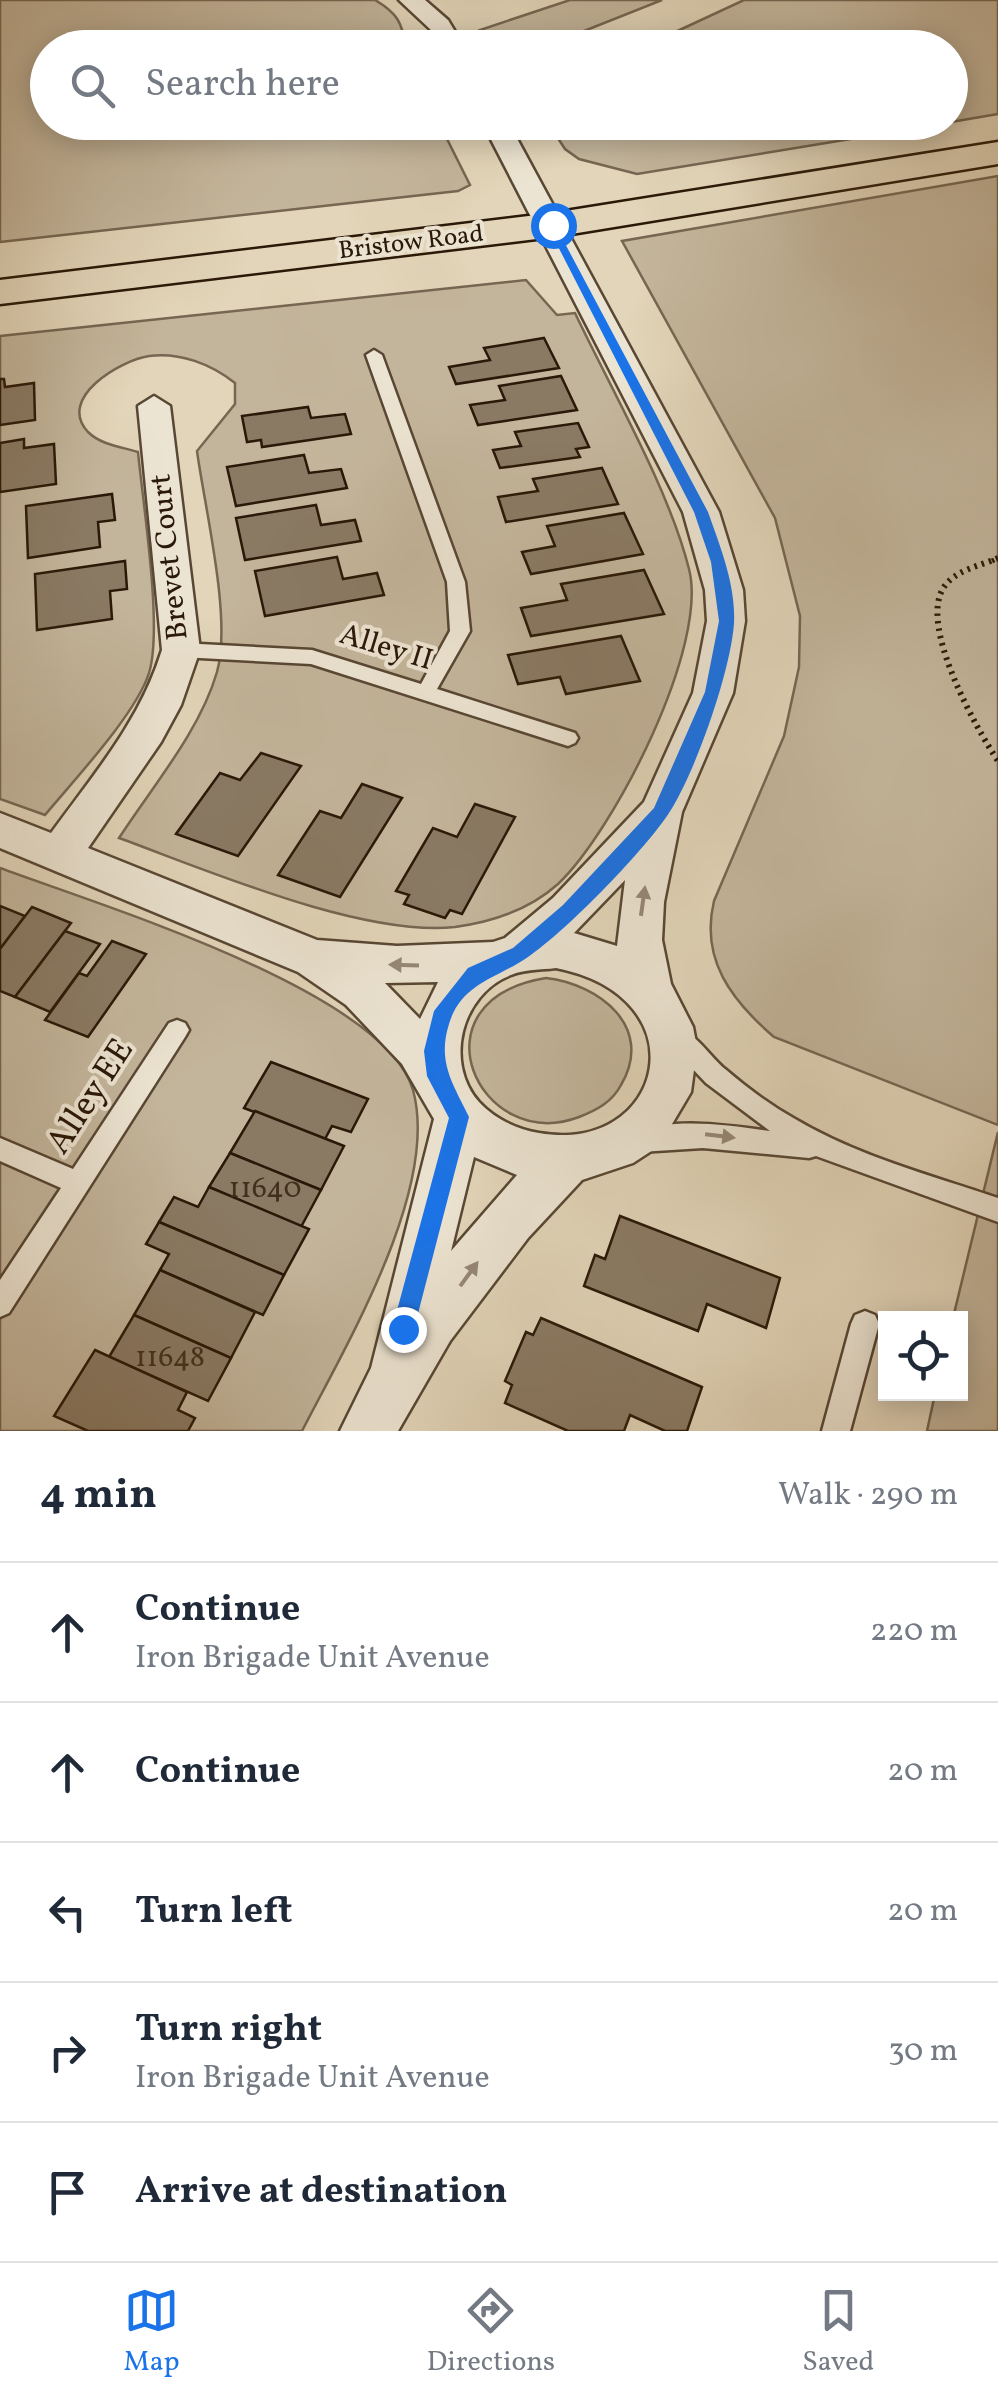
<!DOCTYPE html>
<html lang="en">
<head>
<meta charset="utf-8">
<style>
	body { margin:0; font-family:Vollkorn,serif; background:#f6f6f7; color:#1f2937 }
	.controls { position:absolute; right:30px; bottom:30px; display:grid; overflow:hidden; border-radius:0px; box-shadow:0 5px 25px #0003 }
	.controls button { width:90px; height:90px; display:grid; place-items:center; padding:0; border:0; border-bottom:2px solid #e0e1e3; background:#fff; color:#1f2937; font:50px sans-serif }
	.stop { position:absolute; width:30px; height:30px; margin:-22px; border:8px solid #1a73e8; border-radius:50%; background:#fff }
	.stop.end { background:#1a73e8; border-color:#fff; box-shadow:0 2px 10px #0008 }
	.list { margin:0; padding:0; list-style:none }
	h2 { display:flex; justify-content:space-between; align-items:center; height:130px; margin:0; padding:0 40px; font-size:42px }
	h2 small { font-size:32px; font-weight:400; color:#747a83 }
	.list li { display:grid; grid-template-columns:65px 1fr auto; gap:30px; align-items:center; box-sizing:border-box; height:140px; padding:0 40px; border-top:2px solid #e0e1e3 }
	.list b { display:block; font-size:38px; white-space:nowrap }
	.list p { margin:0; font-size:32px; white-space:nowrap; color:#747a83 }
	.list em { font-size:32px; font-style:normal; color:#747a83 }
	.icon { flex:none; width:55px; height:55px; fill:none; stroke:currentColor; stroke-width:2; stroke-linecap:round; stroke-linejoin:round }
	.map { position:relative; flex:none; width:998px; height:1431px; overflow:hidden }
	.search { position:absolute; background:#fff; box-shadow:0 5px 25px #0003; left:30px; right:30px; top:30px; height:110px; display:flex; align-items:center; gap:25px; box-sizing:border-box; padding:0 35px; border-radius:55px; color:#747a83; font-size:38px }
	.sheet { height:830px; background:#fff }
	nav { display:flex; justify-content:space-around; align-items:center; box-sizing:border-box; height:140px; border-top:2px solid #e0e1e3; background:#fff; font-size:28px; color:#747a83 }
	nav a { display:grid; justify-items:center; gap:5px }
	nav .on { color:#1a73e8 }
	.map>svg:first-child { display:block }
</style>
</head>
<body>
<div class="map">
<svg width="998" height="1431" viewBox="0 0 998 1431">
	<rect width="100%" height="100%" fill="#e2d5b9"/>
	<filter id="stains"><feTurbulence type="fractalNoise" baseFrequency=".002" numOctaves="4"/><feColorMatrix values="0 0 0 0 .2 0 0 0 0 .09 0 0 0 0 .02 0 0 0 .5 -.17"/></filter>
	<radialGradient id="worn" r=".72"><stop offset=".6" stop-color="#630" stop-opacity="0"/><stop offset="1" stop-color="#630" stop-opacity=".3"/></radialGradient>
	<g fill="#c3b59b" stroke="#766652" stroke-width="2.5">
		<path d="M0,0h375c22,13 27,22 31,47l-358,1v74l391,1 31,62 -12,6 -458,51z"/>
		<polygon points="570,0 662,0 569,37 495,45 480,30"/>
		<polygon points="744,0 998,0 998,114 951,122 950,48 643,47"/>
		<polygon points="548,123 948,123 637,174 579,159 565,149"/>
		<path d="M998,176v949l-224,-88c-43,-37 -74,-78 -60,-136l70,-165 15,-69 1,-51 -25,-98 -153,-277z"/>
		<path d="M526,280l31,35 18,-2c36,76 94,176 114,256 20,77 -75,262 -131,315 -29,26 -66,38 -103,43 -93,10 -248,-57 -336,-89 33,-51 81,-107 98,-166 15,-54 -12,-162 -20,-221l38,-47v-21c-24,-19 -55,-31 -86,-27 -28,4 -93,42 -61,76 13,13 34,15 50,20 5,53 25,176 11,221 -13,41 -75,107 -104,142l-45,-16v-463z"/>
		<path d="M0,868c93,35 385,123 413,222 27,98 -67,255 -111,341h-302z"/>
		<path d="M546,978c53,6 109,49 75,107 -9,17 -24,25 -42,32 -101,38 -170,-117 -33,-139z"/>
		<polygon points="998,1132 998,1431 927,1431 935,1394 960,1394 960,1318 953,1318"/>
	</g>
	<g fill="#8a7a64" stroke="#2a1808" stroke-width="2.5">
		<polygon points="544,338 559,368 456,384 449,367 490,360 484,348"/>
		<polygon points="561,376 577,410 478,425 470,405 505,400 499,386"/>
		<polygon points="0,379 4,379 5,387 34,383 35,420 0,425"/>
		<polygon points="308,407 311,418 345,414 351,434 262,447 261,440 247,442 242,416"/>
		<polygon points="578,423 589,447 576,449 580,457 500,468 493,450 521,446 515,432"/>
		<polygon points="24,439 24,448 54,444 56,484 0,492 0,443"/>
		<polygon points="304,455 309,473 341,469 347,488 236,506 227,467"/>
		<polygon points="602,468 618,504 506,522 498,497 538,491 533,479"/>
		<polygon points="112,494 115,520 98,522 100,547 28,558 26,506"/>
		<polygon points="316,505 321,525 355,520 361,541 245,560 236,518"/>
		<polygon points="624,513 643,554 531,574 522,552 555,546 547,526"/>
		<polygon points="337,557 343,579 377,573 384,595 265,616 255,571"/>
		<polygon points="125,561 127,589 110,591 112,619 37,630 35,574"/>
		<polygon points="644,570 664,614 531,636 521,608 567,600 561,584"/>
		<polygon points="621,636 640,681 566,694 560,677 518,684 508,655"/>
		<polygon points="261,753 301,766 238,856 176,834 220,773 240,780"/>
		<polygon points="362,784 402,798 340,897 278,875 320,811 341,818"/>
		<polygon points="475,804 515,817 462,914 450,910 445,918 404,904 409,895 396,891 433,828 457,837"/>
		<polygon points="0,906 25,916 0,949"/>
		<polygon points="32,907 71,923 15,997 0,991 0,949"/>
		<polygon points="65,931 100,944 50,1012 15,997"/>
		<polygon points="112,941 146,954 88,1037 45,1020 79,973 87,976"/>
		<polygon points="271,1062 368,1099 351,1132 332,1126 325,1139 244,1108"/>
		<polygon points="255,1111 344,1146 321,1190 230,1153"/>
		<polygon points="230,1153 321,1190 301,1227 209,1187"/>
		<polygon points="209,1187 309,1229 284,1275 159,1222 174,1197 198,1207"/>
		<polygon points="620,1216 780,1278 766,1328 707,1304 698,1331 584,1286 595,1255 605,1259"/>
		<polygon points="159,1222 284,1275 263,1315 160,1270 169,1254 146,1244"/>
		<polygon points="160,1270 255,1312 231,1358 134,1315"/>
		<polygon points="134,1315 231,1358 208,1401 109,1357"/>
		<polygon points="541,1318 702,1387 687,1431 665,1431 630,1415 624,1431 568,1431 505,1403 512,1385 505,1381 526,1332 533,1335"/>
		<polygon points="95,1350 187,1392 178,1410 195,1418 188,1431 88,1431 54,1416"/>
	</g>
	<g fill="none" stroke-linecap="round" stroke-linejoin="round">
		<g stroke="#584734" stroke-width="5">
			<g id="lane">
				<polygon points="374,350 382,355 465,582 470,631 437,689 575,733 578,738 575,743 568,746 311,664 181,657 171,650 181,643 312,650 421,684 450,631 447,582 366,355"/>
				<polygon points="177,1020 185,1023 189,1030 185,1037 9,1313 0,1317 0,1280 61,1188 0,1161 0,1138 73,1169 169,1023"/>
				<path d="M679,1029c19,6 31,28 46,40 22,19 45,36 70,50 62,37 135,56 203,79v24l-182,-66 -7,2 -106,-10 -63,4 -9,-3 -3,-8 3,-8c42,-16 95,-8 139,-2l-64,-48 -35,-37 -4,-7 4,-7z"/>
				<polygon points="865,1311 875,1315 879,1324 850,1431 822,1431 851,1324 855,1315"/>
			</g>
		</g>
		<g stroke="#584734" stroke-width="5">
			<g id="street">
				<polygon points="399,0 425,0 448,20 465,48 440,48 430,29"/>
				<path d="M482,122h26l211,390 24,78 2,31 -12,72 -51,119 -18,90 -2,38 9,44 22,43 4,21 -6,44 -32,54 -26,17 -51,17 -54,58 -78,103 -52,90h-58l31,-63 63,-249 -32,-55 -56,-59 -48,-33 -298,-124v-35l51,20c43,-59 89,-112 111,-183l-24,-244 16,-10 16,10 30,244 -19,55 -20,37 -73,106 229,92 80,6 96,-4 12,-4 48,-40 91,-96 49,-109 14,-72 -2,-31 -22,-78zM625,880l-8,66 -43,-13zM556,968c147,29 108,187 -17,165 -23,-4 -44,-14 -60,-31 -35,-39 -18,-108 32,-127 13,-6 30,-5 45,-7zM438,982l-18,37 -35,-36zM474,1157l43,18 -66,76z"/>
			</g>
		</g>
		<g stroke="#2a1808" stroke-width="5">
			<polygon id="primary" points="998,142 998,164 553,237 0,304 0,280 553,213"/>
		</g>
		<polyline stroke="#2a1808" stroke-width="5" stroke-dasharray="2.5 4" stroke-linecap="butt" points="992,561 998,558"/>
		<path stroke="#2a1808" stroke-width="6" stroke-dasharray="2.5 5" stroke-linecap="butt" d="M998,558c-18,8 -43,12 -54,29 -26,38 32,141 54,174"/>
		<use href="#lane" fill="#ece4d2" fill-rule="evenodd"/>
		<use href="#street" fill="#ece4d2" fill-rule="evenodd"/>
		<use href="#primary" fill="#e2d5b9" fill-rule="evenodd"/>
	</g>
	<defs><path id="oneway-solid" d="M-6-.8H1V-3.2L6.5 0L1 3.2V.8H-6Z" transform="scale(2.5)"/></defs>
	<g fill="#958877">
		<use href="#oneway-solid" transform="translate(643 901) rotate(-82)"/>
		<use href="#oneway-solid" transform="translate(404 965) rotate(-178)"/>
		<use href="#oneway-solid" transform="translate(720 1136) rotate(7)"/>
		<use href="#oneway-solid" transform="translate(469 1274) rotate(-54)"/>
	</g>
	<path fill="#1a73e8" d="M553,221l155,291c12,34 28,73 26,111 -3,48 -40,154 -67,193 -27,39 -101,115 -139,141 -30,21 -67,26 -79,67 -12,38 4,60 20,93l-55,212 -11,11 -11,-11 57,-211 -22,-42 -3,-25 10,-40 34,-43 45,-20 50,-43 91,-97 51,-116 14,-71 -8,-59 -17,-50 -147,-287z"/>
	<g text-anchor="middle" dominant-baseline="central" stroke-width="8" stroke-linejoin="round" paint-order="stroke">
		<g font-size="25" fill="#2a1808" stroke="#ece4d2">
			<text transform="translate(411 243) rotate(-7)">Bristow Road</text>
		</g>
		<g font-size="30" fill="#2a1808" stroke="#ece4d2">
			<text transform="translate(170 557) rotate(-96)">Brevet Court</text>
			<text transform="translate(386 648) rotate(17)">Alley II</text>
		</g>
		<g font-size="30" fill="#42301f">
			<text x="265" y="1189">11640</text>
			<text x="170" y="1358">11648</text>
		</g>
		<g font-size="35" fill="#2a1808" stroke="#ece4d2">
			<text transform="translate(91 1097) rotate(-57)">Alley EE</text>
		</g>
	</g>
	<rect width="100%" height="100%" filter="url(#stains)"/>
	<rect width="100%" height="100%" fill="url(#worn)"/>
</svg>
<div class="controls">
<button><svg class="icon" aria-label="locate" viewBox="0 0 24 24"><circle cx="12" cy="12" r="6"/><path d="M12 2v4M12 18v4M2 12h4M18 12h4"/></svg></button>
</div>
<div class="stop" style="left:553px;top:225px"></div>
<div class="stop end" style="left:403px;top:1329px"></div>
<div class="search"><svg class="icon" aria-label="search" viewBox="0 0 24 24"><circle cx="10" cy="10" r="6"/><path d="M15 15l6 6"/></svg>Search here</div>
</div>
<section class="sheet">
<h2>4 min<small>Walk · 290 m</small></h2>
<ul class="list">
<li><svg class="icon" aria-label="ahead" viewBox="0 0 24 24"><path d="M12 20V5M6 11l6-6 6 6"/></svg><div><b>Continue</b><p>Iron Brigade Unit Avenue</p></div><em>220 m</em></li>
<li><svg class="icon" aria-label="ahead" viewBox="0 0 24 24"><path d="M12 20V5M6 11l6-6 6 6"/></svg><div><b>Continue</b></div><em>20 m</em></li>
<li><svg class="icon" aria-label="left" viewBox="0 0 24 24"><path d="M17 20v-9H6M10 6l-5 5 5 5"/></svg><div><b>Turn left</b></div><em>20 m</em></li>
<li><svg class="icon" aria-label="right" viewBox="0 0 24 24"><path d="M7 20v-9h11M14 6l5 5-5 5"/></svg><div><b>Turn right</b><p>Iron Brigade Unit Avenue</p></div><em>30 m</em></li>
<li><svg class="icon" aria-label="arrive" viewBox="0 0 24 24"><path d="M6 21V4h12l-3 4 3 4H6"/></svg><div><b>Arrive at destination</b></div></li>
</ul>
</section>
<nav>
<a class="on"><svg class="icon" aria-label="map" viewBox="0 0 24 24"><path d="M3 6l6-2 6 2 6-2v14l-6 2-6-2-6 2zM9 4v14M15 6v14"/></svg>Map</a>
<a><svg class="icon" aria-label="directions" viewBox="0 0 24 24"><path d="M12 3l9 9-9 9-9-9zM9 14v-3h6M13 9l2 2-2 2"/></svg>Directions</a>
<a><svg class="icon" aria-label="saved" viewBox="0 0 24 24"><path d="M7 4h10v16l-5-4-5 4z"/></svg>Saved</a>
</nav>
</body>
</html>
